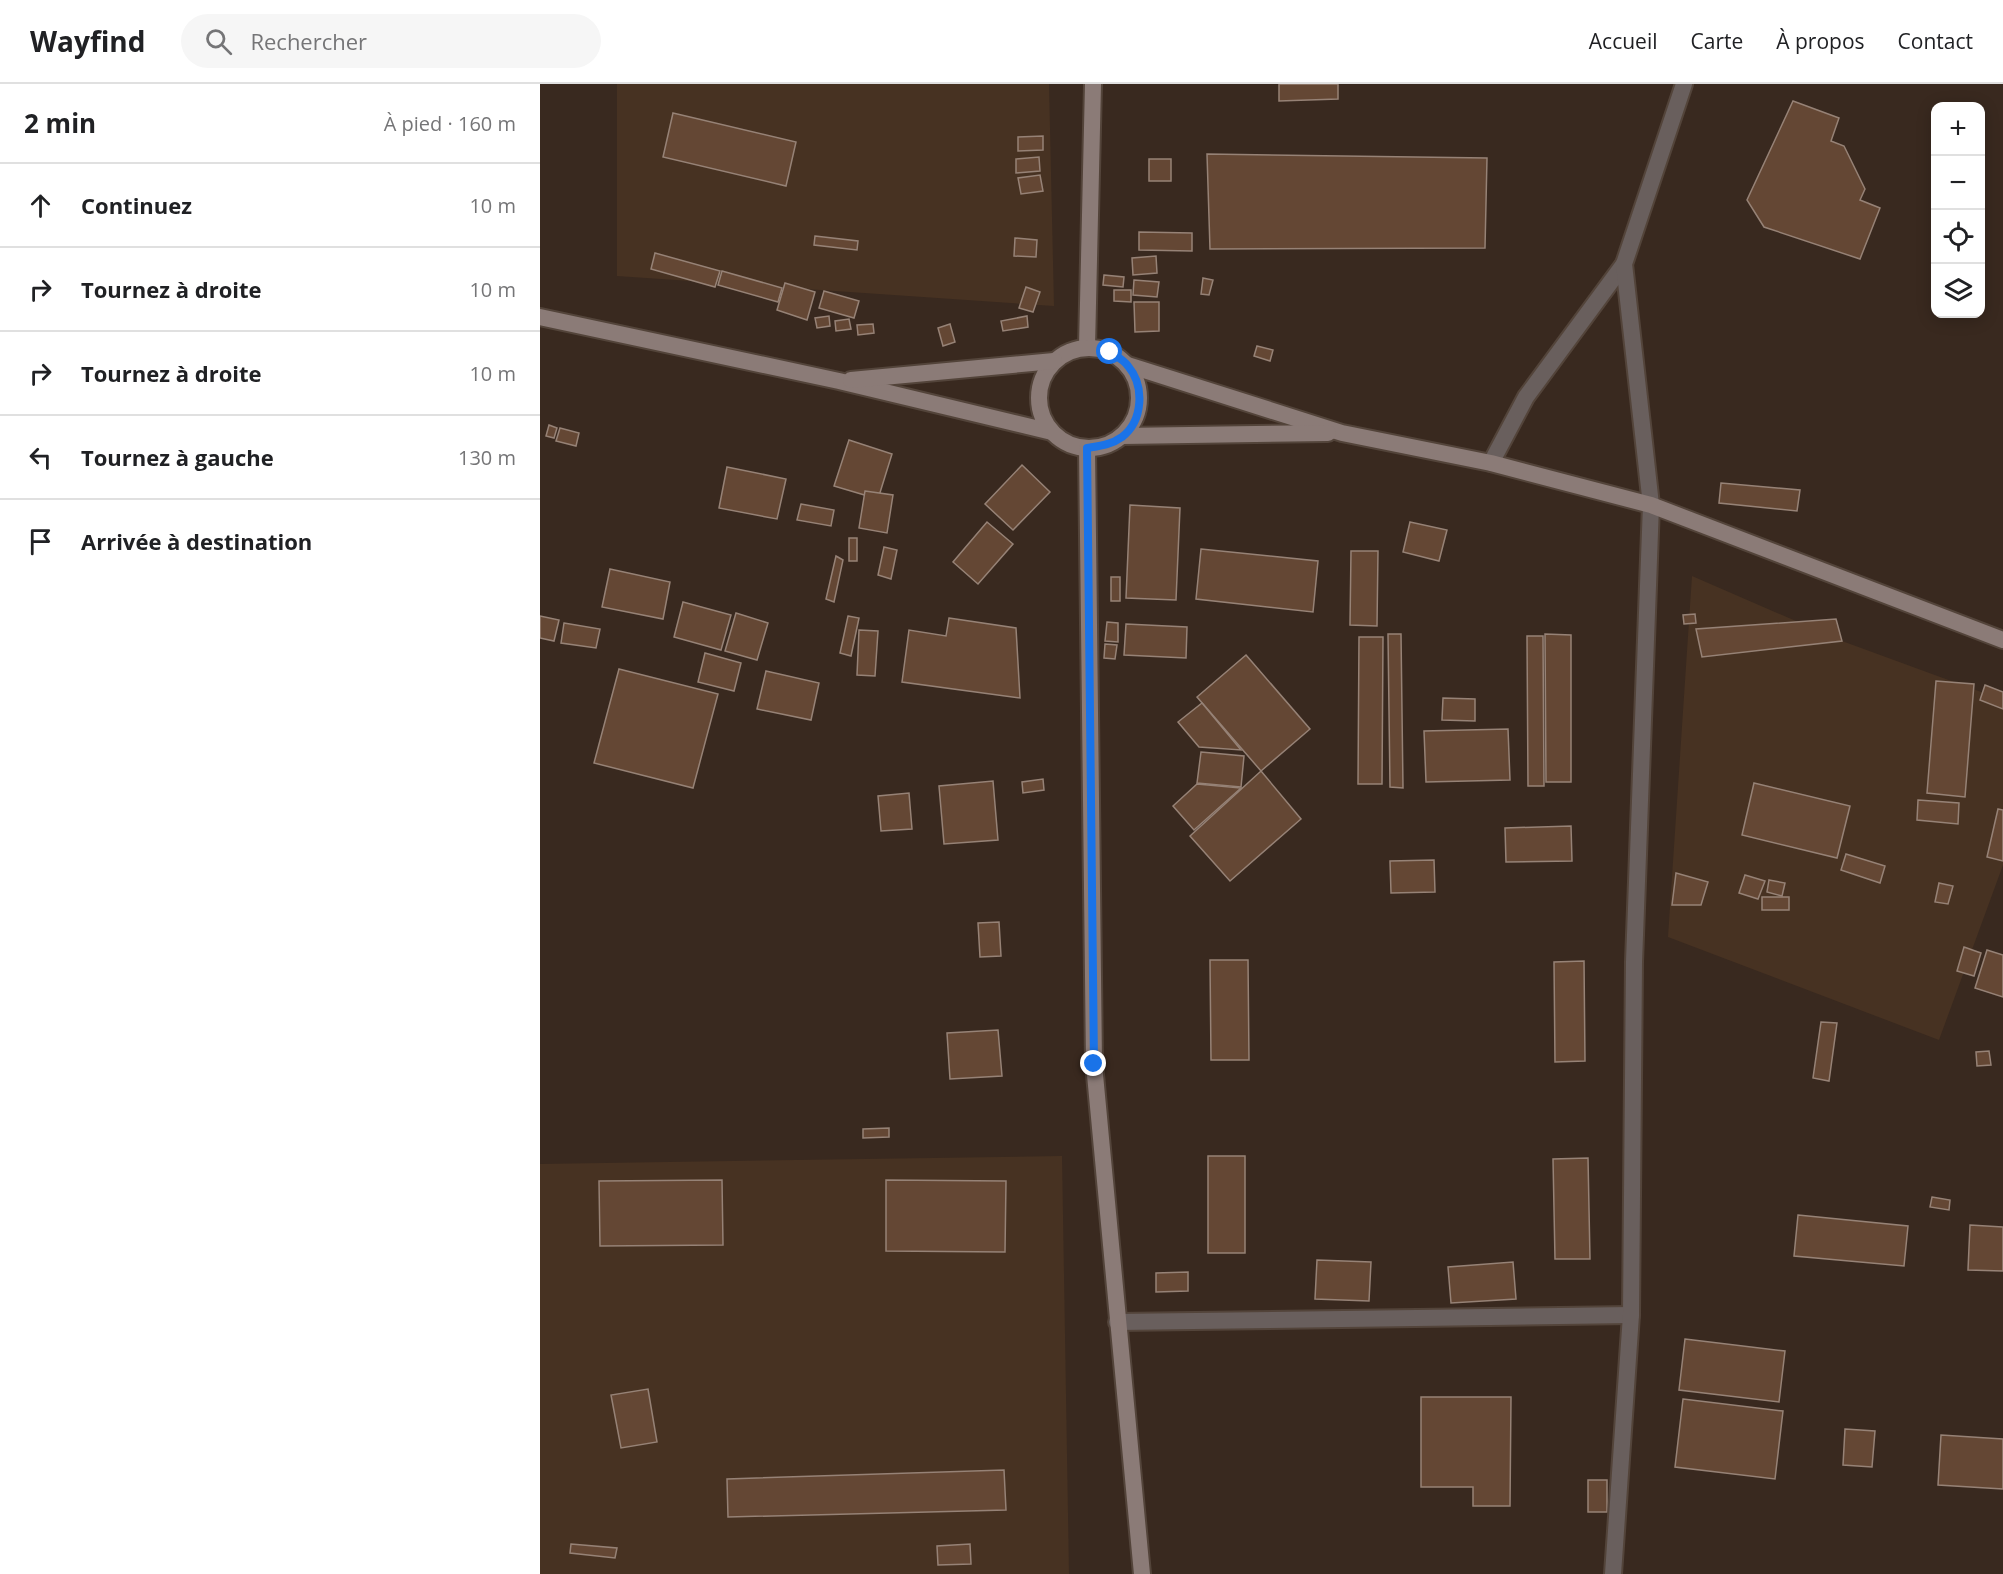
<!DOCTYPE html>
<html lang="fr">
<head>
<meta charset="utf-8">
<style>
	body { margin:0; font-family:"Open Sans",sans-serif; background:#f6f6f6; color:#202124 }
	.controls { position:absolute; right:18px; top:18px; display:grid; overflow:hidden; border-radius:12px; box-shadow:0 3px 15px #0003 }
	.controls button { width:54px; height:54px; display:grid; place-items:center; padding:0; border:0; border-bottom:2px solid #e0e0e0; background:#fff; color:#202124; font:30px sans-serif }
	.stop { position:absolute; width:18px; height:18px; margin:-14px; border:4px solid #1a73e8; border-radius:50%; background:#fff }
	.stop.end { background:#1a73e8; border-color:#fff; box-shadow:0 2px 6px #0008 }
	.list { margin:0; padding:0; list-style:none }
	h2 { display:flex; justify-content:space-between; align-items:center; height:78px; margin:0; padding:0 24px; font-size:26px }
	h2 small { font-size:20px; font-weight:400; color:#757577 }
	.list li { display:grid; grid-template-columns:39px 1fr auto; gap:18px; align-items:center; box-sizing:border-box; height:84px; padding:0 24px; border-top:2px solid #e0e0e0 }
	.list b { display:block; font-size:22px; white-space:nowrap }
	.list em { font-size:20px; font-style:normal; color:#757577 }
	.icon { flex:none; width:33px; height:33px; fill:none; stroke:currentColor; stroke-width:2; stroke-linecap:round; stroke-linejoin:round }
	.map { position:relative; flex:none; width:1463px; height:1490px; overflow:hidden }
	header { display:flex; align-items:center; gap:36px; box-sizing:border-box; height:84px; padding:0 30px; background:#fff; border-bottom:2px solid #e0e0e0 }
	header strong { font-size:28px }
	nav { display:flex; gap:33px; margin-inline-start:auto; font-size:21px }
	.search { width:420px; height:54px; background:#f6f6f6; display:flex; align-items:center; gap:15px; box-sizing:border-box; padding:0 21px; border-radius:33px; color:#757577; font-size:22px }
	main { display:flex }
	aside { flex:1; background:#fff }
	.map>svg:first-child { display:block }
</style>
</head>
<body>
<header>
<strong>Wayfind</strong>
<div class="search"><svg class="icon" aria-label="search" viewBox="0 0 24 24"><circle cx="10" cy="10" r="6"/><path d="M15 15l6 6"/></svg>Rechercher</div>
<nav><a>Accueil</a><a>Carte</a><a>À propos</a><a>Contact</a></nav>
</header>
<main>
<aside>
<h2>2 min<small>À pied · 160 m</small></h2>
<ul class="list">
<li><svg class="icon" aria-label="ahead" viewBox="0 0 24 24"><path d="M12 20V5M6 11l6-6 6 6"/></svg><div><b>Continuez</b></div><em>10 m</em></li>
<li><svg class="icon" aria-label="right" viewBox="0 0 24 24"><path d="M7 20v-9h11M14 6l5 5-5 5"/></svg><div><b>Tournez à droite</b></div><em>10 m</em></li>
<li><svg class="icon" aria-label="right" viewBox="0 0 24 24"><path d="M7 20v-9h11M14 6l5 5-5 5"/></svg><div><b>Tournez à droite</b></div><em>10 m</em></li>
<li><svg class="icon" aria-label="left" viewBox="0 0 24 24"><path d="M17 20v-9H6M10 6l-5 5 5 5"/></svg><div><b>Tournez à gauche</b></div><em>130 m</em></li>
<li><svg class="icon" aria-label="arrive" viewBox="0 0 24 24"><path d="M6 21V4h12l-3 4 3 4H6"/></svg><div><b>Arrivée à destination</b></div></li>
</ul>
</aside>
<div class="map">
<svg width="1463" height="1490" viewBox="0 0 1463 1490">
	<rect width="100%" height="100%" fill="#39291f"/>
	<g fill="#473222">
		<polygon points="77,0 509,0 514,222 77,192"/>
		<polygon points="1152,492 1302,557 1463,616 1463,781 1399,956 1128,853"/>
		<polygon points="522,1072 529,1490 0,1490 0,1080"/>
	</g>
	<g fill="#644734" stroke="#968276" stroke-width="1.5">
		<polygon points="739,0 798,0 798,15 739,17"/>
		<polygon points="1253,17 1299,34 1291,57 1304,62 1325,105 1320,116 1340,124 1320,175 1224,143 1207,116"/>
		<polygon points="133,29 256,58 246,102 123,73"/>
		<polygon points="503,52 503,66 478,67 478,53"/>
		<polygon points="667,70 947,74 945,164 670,165"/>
		<polygon points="499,73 500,87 476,89 476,75"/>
		<rect x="609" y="75" width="22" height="22"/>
		<polygon points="500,91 503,107 481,110 478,94"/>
		<polygon points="599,148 652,149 652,167 599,166"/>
		<polygon points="275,152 318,157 317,166 274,161"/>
		<polygon points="475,154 497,156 496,173 474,172"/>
		<polygon points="115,169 180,187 175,203 111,185"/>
		<polygon points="616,172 617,189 593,191 592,174"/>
		<polygon points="182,187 242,204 238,218 178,201"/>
		<polygon points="564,191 584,193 583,203 563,201"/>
		<polygon points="663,194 673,196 669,211 661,210"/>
		<polygon points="594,196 619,198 617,213 593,211"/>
		<polygon points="245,199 275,208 267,236 237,226"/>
		<polygon points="486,203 500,208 493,228 479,224"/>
		<polygon points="574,206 591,206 591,218 574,217"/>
		<polygon points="284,207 319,217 314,234 279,224"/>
		<polygon points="594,218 619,218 619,247 595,248"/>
		<polygon points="289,232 290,242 277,244 275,234"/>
		<polygon points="487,232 488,243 463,247 461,237"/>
		<polygon points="309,235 311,245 296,247 295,237"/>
		<polygon points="333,240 334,249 318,251 317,241"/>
		<polygon points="410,240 415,258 403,262 398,244"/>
		<polygon points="717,262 733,266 730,277 714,272"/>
		<polygon points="9,341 17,344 14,354 6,352"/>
		<polygon points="20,344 39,349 36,362 16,357"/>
		<polygon points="309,356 352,370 338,415 294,402"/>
		<polygon points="482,381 510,408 473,446 445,420"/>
		<polygon points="187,383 246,395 237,435 179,424"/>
		<polygon points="1181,399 1260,406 1257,427 1179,419"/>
		<polygon points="325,407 353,411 347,449 319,444"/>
		<polygon points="261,420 294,426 291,442 257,436"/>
		<polygon points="590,421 640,424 636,516 586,514"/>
		<polygon points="447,438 473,460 438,500 413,478"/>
		<polygon points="870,438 907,446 899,477 863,468"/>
		<rect x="309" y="454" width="8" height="23"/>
		<polygon points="344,463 357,466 351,495 338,491"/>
		<polygon points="661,465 778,477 773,528 656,515"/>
		<polygon points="811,467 838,467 837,542 810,541"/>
		<polygon points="296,472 303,476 294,518 286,515"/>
		<polygon points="70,485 130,498 123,535 62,523"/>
		<rect x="571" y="493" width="9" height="24"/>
		<polygon points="143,518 191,531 181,566 134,553"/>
		<polygon points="196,529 228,539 217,576 185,567"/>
		<polygon points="1155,530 1156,539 1144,540 1143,531"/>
		<polygon points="0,532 19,536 14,557 0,554"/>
		<polygon points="308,532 319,534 311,572 300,569"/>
		<polygon points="409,534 476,544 480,614 362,598 369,546 406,552"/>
		<polygon points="1296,535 1302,557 1162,573 1156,545"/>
		<polygon points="567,538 578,539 578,558 565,557"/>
		<polygon points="24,539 60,545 56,564 21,559"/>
		<polygon points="586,540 647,543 646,574 584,571"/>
		<polygon points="319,546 338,547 335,592 317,591"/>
		<polygon points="848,550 861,550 863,704 850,703"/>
		<polygon points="1005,550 1031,551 1031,698 1006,698"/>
		<polygon points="987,552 1003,552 1004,702 988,702"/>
		<polygon points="819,553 843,553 842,700 818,700"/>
		<polygon points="565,560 577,561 575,575 564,574"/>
		<polygon points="165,569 201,579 194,607 158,598"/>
		<polygon points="706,571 770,645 721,687 657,613"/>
		<polygon points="79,585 178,610 153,704 54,679"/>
		<polygon points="226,587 279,599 271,636 217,625"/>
		<polygon points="1396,597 1434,600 1425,713 1387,709"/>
		<polygon points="1445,601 1463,608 1463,625 1440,616"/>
		<polygon points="903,614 935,615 935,637 902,636"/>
		<polygon points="662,619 701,666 659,663 638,638"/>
		<polygon points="968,645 970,696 886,698 884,647"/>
		<polygon points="661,668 704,672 701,703 657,699"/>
		<polygon points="721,687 761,735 690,797 650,752"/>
		<polygon points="503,695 504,706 483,709 482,698"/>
		<polygon points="453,697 458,756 404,760 399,702"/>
		<polygon points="1214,699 1310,722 1297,774 1202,751"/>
		<polygon points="657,700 701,704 654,746 633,722"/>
		<polygon points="369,709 372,745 341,747 338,712"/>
		<polygon points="1378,716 1419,719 1418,740 1377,736"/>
		<polygon points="1458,725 1463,726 1463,777 1447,773"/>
		<polygon points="1031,742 1032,777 966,778 965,744"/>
		<polygon points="1306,770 1345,782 1340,799 1301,786"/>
		<polygon points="894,776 895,808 851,809 850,777"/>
		<polygon points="1136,789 1168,798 1161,821 1132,821"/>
		<polygon points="1205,791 1225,797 1218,815 1199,809"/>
		<polygon points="1229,796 1245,799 1242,812 1227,808"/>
		<polygon points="1399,799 1413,802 1408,820 1395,818"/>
		<rect x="1222" y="813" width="27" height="13"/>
		<polygon points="459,838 461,872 440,873 438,839"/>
		<polygon points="1424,863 1441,869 1434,892 1417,887"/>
		<polygon points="1447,866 1463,871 1463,913 1435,904"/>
		<polygon points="670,876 708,876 709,976 671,976"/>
		<polygon points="1044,877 1045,977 1015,978 1014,878"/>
		<polygon points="1281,938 1297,939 1289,997 1273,994"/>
		<polygon points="458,946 462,992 410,995 407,949"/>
		<polygon points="1449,967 1451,981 1437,982 1436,968"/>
		<polygon points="349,1044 349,1053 323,1054 323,1045"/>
		<rect x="668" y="1072" width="37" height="97"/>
		<polygon points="1048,1074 1050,1175 1015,1175 1013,1075"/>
		<polygon points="182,1096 183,1161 60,1162 59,1097"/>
		<polygon points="346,1096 466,1097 465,1168 346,1167"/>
		<polygon points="1392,1113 1410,1116 1409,1126 1390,1123"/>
		<polygon points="1258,1131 1368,1142 1364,1182 1254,1172"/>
		<polygon points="1430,1141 1463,1143 1463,1187 1428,1186"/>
		<polygon points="777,1176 831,1178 829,1217 775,1215"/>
		<polygon points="973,1178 976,1215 911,1219 908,1183"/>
		<polygon points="648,1188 648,1207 616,1208 616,1189"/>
		<polygon points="1145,1255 1245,1267 1239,1318 1139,1306"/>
		<polygon points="108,1305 117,1358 81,1364 71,1311"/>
		<polygon points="881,1313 971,1313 970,1422 933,1422 933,1403 881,1403"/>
		<polygon points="1143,1315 1243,1327 1235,1395 1135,1383"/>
		<polygon points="1305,1345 1335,1347 1332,1383 1303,1381"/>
		<polygon points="1401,1351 1463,1355 1463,1405 1398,1401"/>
		<polygon points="464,1386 466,1426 188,1433 187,1395"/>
		<rect x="1048" y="1396" width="19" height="32"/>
		<polygon points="31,1460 77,1464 75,1474 30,1469"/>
		<polygon points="430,1460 431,1480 398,1481 397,1462"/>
	</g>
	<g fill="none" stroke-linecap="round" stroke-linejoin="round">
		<g stroke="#53443a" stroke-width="20">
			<g id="minor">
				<polyline points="951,379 986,313 1084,180"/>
				<polyline points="577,1238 1091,1231"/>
				<polyline points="1073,1490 1091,1231 1094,878 1111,421 1084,180 1144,0"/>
			</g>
		</g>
		<g stroke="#53443a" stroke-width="20">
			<g id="secondary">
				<polyline points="0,233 299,297 512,348"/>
				<polyline points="547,263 553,0"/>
				<circle cx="549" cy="314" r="50"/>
				<polyline points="588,281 802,349 951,379 1111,421 1463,556"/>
				<polyline points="311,296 514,277"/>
				<polyline points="582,352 788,349"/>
				<polyline points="547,364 554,980 602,1490"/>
			</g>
		</g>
		<use href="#minor" stroke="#695f5d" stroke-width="16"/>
		<use href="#secondary" stroke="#8b7b77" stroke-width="16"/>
	</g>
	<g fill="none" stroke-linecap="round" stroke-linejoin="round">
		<path stroke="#1a73e8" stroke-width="8" d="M554,980l-7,-616c12,-2 24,-3 35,-11 21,-16 23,-51 6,-71 -4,-6 -12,-10 -18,-14"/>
	</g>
</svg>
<div class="controls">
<button>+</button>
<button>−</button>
<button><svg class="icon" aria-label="locate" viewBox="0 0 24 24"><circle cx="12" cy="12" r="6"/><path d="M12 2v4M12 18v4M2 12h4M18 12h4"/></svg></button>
<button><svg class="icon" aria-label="layers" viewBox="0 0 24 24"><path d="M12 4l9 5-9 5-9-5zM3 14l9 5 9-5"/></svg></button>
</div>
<div class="stop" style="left:570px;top:268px"></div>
<div class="stop end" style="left:554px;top:980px"></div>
</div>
</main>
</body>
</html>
